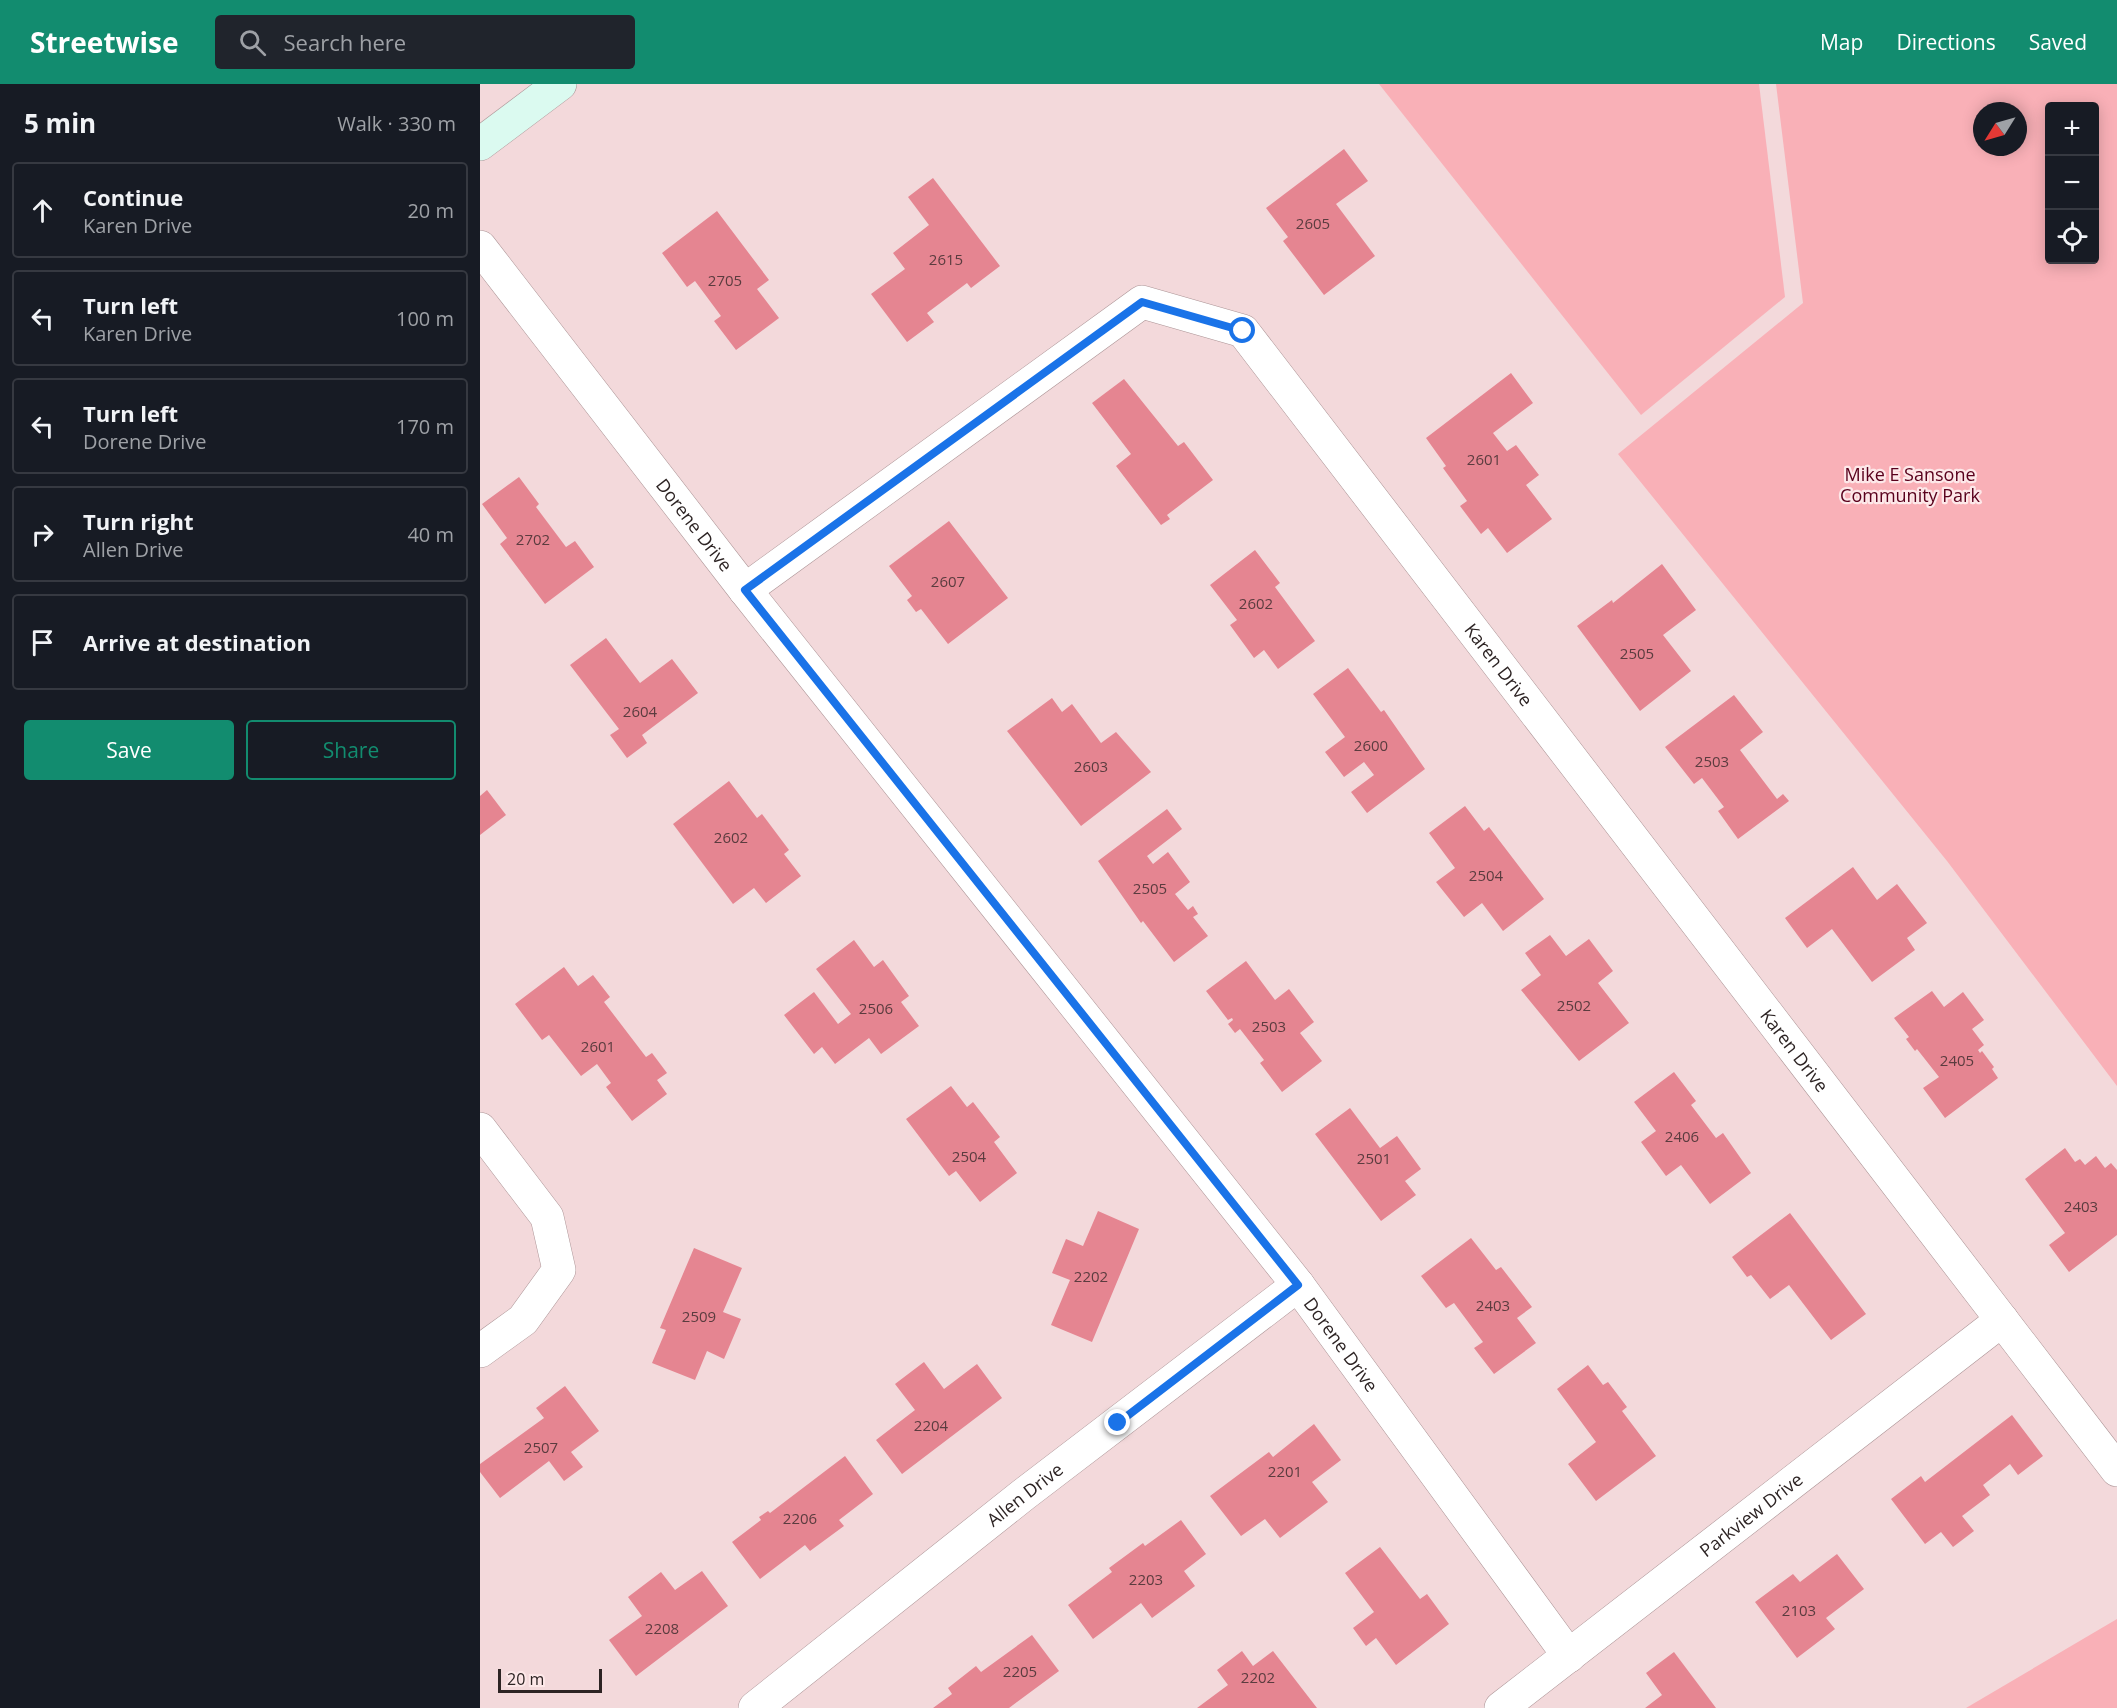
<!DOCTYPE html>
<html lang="en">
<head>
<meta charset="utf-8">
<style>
	body { margin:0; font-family:"Open Sans",sans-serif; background:#20242c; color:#f1f3f6 }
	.controls { position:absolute; right:18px; top:18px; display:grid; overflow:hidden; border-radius:6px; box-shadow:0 3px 15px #0003 }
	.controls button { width:54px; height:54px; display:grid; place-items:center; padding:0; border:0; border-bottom:2px solid #363941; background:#171b24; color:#f1f3f6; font:30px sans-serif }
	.compass { position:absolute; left:1493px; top:18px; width:54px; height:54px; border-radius:50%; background:#171b24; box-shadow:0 3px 15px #0003; rotate:233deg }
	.scale { position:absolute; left:18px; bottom:15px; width:104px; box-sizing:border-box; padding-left:6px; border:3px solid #2d2424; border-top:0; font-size:16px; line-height:21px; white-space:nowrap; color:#2d2424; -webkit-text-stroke:4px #fde8e9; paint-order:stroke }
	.stop { position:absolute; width:18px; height:18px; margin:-14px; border:4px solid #1a73e8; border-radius:50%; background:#fff }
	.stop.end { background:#1a73e8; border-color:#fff; box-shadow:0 2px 6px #0008 }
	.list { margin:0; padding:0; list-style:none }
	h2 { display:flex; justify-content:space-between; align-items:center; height:78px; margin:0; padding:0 24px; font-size:26px }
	h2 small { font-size:20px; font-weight:400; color:#9ea1a6 }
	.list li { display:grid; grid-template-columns:39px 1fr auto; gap:18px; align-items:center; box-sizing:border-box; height:96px; margin:0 12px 12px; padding:0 12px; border:2px solid #363941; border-radius:6px }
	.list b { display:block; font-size:22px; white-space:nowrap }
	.list p { margin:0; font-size:20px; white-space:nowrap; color:#9ea1a6 }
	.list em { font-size:20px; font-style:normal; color:#9ea1a6 }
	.actions { display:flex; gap:12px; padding:18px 24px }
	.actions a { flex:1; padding:14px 0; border:2px solid #128c6f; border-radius:6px; text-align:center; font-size:21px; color:#128c6f }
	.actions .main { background:#128c6f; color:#fff }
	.icon { flex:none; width:33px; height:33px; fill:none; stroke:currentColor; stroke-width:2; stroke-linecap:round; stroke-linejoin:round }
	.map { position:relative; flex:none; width:1637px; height:1624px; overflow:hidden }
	header { display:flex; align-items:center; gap:36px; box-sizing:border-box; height:84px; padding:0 30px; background:#128c6f; color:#fff }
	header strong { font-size:28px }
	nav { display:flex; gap:33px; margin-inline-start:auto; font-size:21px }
	.search { width:420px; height:54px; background:#20242c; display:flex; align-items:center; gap:15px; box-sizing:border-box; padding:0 21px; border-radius:6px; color:#9ea1a6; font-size:22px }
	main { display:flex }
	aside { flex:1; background:#171b24 }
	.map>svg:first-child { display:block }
</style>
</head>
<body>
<header>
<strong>Streetwise</strong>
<div class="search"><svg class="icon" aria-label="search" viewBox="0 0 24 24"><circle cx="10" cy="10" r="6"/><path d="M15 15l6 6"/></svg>Search here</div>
<nav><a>Map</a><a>Directions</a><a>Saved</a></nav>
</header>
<main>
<aside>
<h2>5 min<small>Walk · 330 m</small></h2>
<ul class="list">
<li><svg class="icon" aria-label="ahead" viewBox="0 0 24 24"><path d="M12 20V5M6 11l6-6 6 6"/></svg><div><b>Continue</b><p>Karen Drive</p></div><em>20 m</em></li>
<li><svg class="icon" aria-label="left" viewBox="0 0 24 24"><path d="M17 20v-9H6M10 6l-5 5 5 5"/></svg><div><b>Turn left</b><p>Karen Drive</p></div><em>100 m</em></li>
<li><svg class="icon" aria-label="left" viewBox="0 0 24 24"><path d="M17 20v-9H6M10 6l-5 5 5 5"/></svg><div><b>Turn left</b><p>Dorene Drive</p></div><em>170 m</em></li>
<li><svg class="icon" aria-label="right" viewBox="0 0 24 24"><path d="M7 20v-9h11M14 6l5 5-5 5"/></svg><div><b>Turn right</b><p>Allen Drive</p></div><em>40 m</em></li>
<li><svg class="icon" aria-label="arrive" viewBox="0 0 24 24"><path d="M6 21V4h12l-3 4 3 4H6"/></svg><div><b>Arrive at destination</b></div></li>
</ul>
<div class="actions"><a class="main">Save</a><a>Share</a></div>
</aside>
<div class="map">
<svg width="1637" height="1624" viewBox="0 0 1637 1624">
	<rect width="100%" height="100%" fill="#f3d9db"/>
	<g fill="#f9b0b7" fill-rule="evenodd">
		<polygon points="899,0 1279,0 1305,213 1161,331"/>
		<path d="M1296,0h341v1002l-170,-225 -329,-407 185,-151zM1614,22v154h-44v-154zM1502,27h36v36h-36z"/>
		<polygon points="1637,1535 1637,1624 1486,1624"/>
	</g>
	<g fill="#e58591">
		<polygon points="864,65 888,97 856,120 895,172 844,211 803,157 808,153 786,124"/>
		<polygon points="453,94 520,182 491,204 487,199 447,229 454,238 427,258 391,210 425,185 413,169 449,141 428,113"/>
		<polygon points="237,127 289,196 277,205 299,234 256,266 234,237 241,232 215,197 207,203 182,169"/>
		<polygon points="1031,289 1053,319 1013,349 1027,367 1036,361 1059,391 1046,401 1072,435 1027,469 1008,444 1001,450 980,422 987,417 963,384 966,382 946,354"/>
		<polygon points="644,295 698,362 704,358 733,396 687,431 690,435 681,441 636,382 651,370 612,319"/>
		<polygon points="39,393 59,420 56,423 86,463 95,457 114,483 65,520 20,460 27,454 2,420"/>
		<polygon points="469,437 528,514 468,560 441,525 436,528 427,516 432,512 409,482"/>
		<polygon points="775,466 800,499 795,503 835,557 798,585 784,566 774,574 750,541 757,536 730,501"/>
		<polygon points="1182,480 1216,526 1183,551 1211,587 1160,627 1097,542 1132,516 1133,519"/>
		<polygon points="126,554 160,599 192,575 218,609 162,651 167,659 147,674 130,651 139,645 90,581"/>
		<polygon points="868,584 901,628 904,626 945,685 887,729 871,708 894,691 884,678 864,693 845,668 865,653 833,610"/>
		<polygon points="1254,611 1283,648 1260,666 1297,715 1303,710 1309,717 1258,755 1238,727 1244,723 1222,694 1214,700 1185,663"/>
		<polygon points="572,614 582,628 592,620 621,659 636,648 671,688 601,742 527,647"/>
		<polygon points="249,697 277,734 282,730 309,766 304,770 321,792 286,819 274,804 253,820 193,740"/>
		<polygon points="7,706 26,731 0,751 0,712"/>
		<polygon points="985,722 1004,747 1009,743 1064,815 1023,847 1002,819 984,833 956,798 975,784 949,749"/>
		<polygon points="687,725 702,745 667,772 673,780 688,768 710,798 695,810 708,826 713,822 718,830 713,833 728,852 694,878 663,837 661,839 618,777"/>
		<polygon points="1373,783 1397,816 1417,800 1447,839 1427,854 1435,866 1392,898 1352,845 1327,864 1305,834"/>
		<polygon points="1070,851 1086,872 1109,855 1133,887 1118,899 1149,939 1099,977 1041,906 1061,891 1045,869"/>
		<polygon points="374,856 394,883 403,876 429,912 421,918 439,942 401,970 389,954 355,980 342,963 334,970 304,931 334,908 358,940 371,930 336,885"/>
		<polygon points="766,877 795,916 809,905 834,938 820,949 842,977 802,1008 780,979 784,976 760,945 755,949 748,940 753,936 752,934 748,936 726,907"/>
		<polygon points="84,883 98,902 113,891 130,913 124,918 166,973 172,969 187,989 177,996 187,1010 152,1037 126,1003 131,999 117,980 101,992 69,951 62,956 35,920"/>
		<polygon points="1452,907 1464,923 1483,908 1504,936 1492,945 1504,961 1498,966 1500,969 1502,967 1514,983 1512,985 1518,994 1465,1034 1443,1004 1459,993 1437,965 1435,967 1426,955 1429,953 1414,934"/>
		<polygon points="1194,988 1216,1017 1211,1021 1236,1054 1243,1049 1271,1089 1230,1120 1201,1081 1186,1092 1161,1058 1176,1047 1154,1018"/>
		<polygon points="471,1002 487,1023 493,1018 520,1053 514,1058 537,1089 500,1118 476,1087 469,1092 426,1035"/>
		<polygon points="870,1024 900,1064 917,1052 941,1085 925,1097 936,1111 901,1137 835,1050"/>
		<polygon points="1585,1064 1595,1078 1600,1075 1605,1081 1616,1072 1625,1084 1631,1079 1637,1086 1637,1151 1589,1188 1569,1161 1585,1149 1545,1095"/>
		<polygon points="618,1127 659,1145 612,1258 571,1241 590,1196 572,1189 586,1155 603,1162"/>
		<polygon points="1310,1129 1386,1230 1351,1256 1309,1201 1290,1215 1271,1191 1267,1193 1252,1173"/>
		<polygon points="991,1154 1016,1186 1021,1183 1052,1223 1037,1234 1056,1259 1014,1290 994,1264 1003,1258 974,1219 966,1224 941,1192"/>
		<polygon points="214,1164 262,1184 243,1228 261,1235 244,1275 227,1267 215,1296 172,1279 186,1246 180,1244"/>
		<polygon points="444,1278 464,1305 497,1280 522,1314 422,1390 396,1356 435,1326 415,1300"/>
		<polygon points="1108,1281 1123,1301 1128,1298 1147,1323 1142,1327 1176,1372 1116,1417 1088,1380 1116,1358 1077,1305"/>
		<polygon points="85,1302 119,1347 91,1368 103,1383 84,1397 69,1377 20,1414 0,1388 0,1380 64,1334 56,1324"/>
		<polygon points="1532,1331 1563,1372 1538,1391 1530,1380 1503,1401 1510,1411 1482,1432 1494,1447 1473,1463 1461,1448 1445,1460 1411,1415 1441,1392 1445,1398"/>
		<polygon points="834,1340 861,1376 832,1398 848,1418 800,1454 785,1435 761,1452 730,1412 789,1368 793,1373"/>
		<polygon points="365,1372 393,1410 359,1436 364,1442 330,1467 325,1461 280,1495 252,1458 281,1436 279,1433 288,1427 290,1429"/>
		<polygon points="701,1436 726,1470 704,1487 715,1502 672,1534 661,1519 613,1555 588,1521 632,1488 629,1484 663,1459 665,1462"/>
		<polygon points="900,1463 940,1515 947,1510 969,1540 916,1581 896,1554 886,1562 873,1544 894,1528 865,1489"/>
		<polygon points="1357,1470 1384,1505 1346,1534 1355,1545 1317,1574 1275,1518 1313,1490 1320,1498"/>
		<polygon points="222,1487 248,1522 156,1592 129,1556 162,1532 148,1513 181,1488 195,1506"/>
		<polygon points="552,1551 579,1587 529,1624 453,1624 472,1610 468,1604 496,1582 501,1588"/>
		<polygon points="762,1567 773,1582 793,1567 837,1624 717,1624 748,1601 737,1586"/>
		<polygon points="1194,1568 1236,1624 1165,1624 1182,1611 1166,1589"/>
	</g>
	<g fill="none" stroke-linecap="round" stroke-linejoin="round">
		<g stroke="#ac9496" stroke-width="34">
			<g id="street">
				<path id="s1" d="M0,163l265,343 553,695 271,371"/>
				<path id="s2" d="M265,506l397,-288 101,29 874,1139"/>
				<polyline points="0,1045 67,1133 79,1186 43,1236 0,1267"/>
				<path id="s3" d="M275,1624l268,-213 275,-210"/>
				<path id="s4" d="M1021,1624l501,-388"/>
			</g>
		</g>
		<g stroke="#ac9496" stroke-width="34">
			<polyline id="secondary" points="0,60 80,0"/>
		</g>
		<use href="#street" stroke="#fff" stroke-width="33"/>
		<use href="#secondary" stroke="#dbfaf0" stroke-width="33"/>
	</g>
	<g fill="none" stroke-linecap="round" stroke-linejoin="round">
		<polyline stroke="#1a73e8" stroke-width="8" points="638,1339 818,1201 265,506 662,218 763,247"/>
	</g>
	<g text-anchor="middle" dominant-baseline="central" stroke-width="4.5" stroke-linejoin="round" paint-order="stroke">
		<g font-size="15" fill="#5b3c3f">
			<text x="833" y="139">2605</text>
			<text x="466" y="175">2615</text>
			<text x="245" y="196">2705</text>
			<text x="1004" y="375">2601</text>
			<text x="53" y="455">2702</text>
			<text x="468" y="497">2607</text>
			<text x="776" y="519">2602</text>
			<text x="1157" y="569">2505</text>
			<text x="160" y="627">2604</text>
			<text x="891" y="661">2600</text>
			<text x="1232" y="677">2503</text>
			<text x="611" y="682">2603</text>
			<text x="251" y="753">2602</text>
			<text x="1006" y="791">2504</text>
			<text x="670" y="804">2505</text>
			<text x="1094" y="921">2502</text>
			<text x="396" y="924">2506</text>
			<text x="789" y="942">2503</text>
			<text x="118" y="962">2601</text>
			<text x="1477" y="976">2405</text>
			<text x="1202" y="1052">2406</text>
			<text x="489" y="1072">2504</text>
			<text x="894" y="1074">2501</text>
			<text x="1601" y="1122">2403</text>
			<text x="611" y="1192">2202</text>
			<text x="1013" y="1221">2403</text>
			<text x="219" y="1232">2509</text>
			<text x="451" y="1341">2204</text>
			<text x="61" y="1363">2507</text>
			<text x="805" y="1387">2201</text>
			<text x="320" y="1434">2206</text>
			<text x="666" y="1495">2203</text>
			<text x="1319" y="1526">2103</text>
			<text x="182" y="1544">2208</text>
			<text x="540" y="1587">2205</text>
			<text x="778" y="1593">2202</text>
		</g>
		<g font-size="18" fill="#59001c" stroke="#fde8e9">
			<text x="1430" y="390">Mike E Sansone<tspan x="1430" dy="21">Community Park</tspan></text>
		</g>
		<g font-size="18" fill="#2d2424" stroke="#fde8e9">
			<text stroke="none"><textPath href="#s1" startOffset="351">Dorene Drive</textPath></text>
			<text stroke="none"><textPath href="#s2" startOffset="1016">Karen Drive</textPath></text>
			<text stroke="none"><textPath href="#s2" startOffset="1502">Karen Drive</textPath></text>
			<text stroke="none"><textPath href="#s1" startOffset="1395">Dorene Drive</textPath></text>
			<text stroke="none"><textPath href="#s3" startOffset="344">Allen Drive</textPath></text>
			<text stroke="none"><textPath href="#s4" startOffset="316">Parkview Drive</textPath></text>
		</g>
	</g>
</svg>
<div class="controls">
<button>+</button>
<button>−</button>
<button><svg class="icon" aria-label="locate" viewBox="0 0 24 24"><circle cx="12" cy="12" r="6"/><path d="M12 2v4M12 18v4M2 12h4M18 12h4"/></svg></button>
</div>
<svg class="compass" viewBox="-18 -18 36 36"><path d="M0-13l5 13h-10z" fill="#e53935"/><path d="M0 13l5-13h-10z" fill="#9ea1a6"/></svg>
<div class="scale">20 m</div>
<div class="stop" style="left:763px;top:247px"></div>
<div class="stop end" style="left:638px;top:1339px"></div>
</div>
</main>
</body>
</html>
